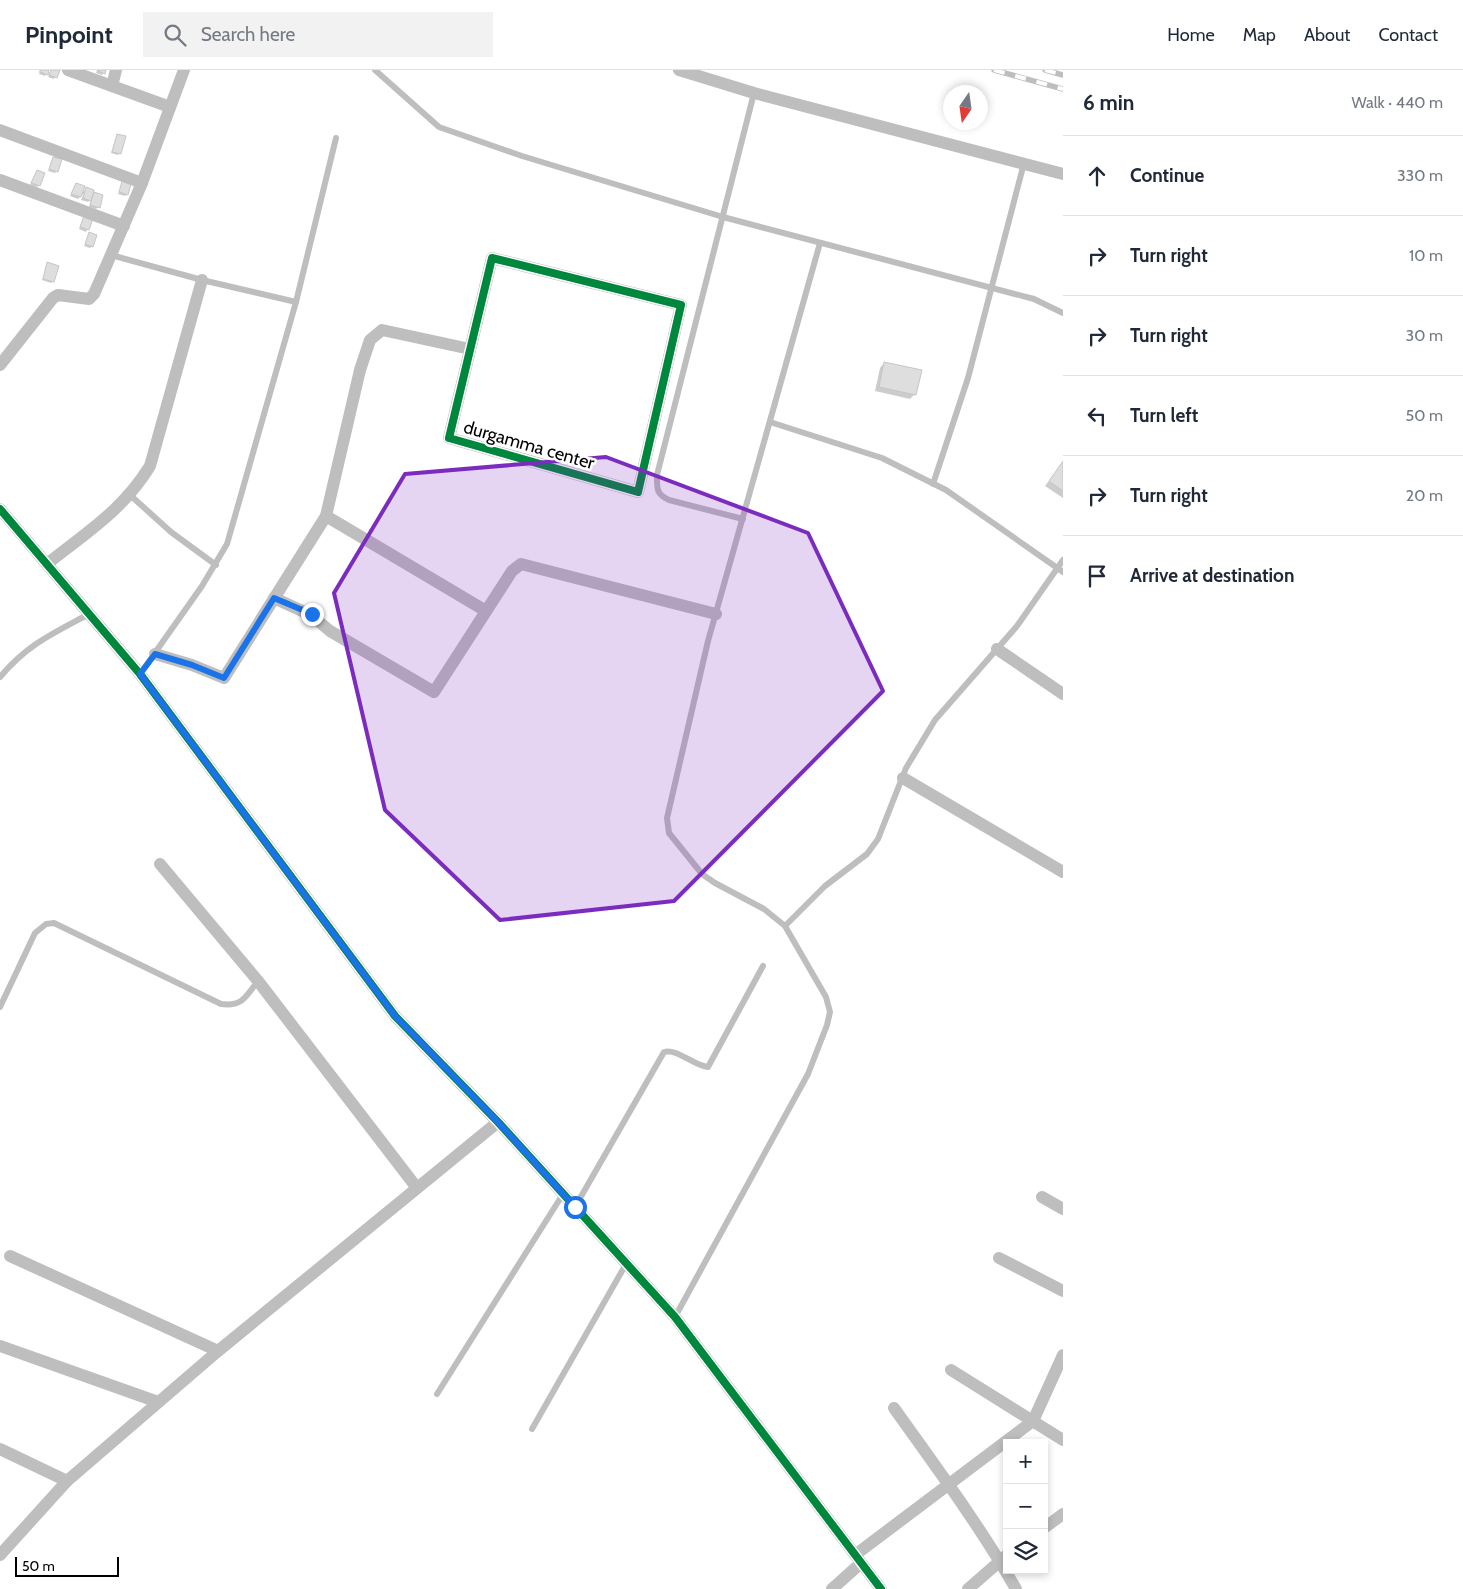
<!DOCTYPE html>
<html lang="en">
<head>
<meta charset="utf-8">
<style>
	body { margin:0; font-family:Cabin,sans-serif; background:#f2f2f3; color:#1f2937 }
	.controls { position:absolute; right:15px; bottom:15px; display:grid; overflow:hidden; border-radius:0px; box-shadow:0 2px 8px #0003 }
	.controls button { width:45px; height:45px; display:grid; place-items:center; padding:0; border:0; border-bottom:1px solid #e0e1e3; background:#fff; color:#1f2937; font:25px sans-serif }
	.compass { position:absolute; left:943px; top:15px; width:45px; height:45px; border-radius:50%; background:#fff; box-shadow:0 2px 8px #0003; rotate:193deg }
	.scale { position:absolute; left:15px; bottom:12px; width:104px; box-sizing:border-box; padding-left:5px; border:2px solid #000; border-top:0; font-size:14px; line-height:18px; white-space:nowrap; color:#000; -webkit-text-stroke:4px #fff; paint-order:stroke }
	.stop { position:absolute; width:15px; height:15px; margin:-11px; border:4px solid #1a73e8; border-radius:50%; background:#fff }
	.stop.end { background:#1a73e8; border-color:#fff; box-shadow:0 1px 5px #0008 }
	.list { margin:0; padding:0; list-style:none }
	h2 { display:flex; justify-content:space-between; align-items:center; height:65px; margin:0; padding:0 20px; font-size:21px }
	h2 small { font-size:16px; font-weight:400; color:#747a83 }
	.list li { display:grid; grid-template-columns:32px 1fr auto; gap:15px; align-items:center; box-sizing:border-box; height:80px; padding:0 20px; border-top:1px solid #e0e1e3 }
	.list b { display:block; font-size:19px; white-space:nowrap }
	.list em { font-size:16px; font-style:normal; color:#747a83 }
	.icon { flex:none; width:28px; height:28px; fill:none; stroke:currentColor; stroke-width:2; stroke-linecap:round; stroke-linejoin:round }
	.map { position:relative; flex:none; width:1063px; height:1519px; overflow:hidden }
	header { display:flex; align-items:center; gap:30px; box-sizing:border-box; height:70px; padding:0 25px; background:#fff; border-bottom:1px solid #e0e1e3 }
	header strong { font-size:24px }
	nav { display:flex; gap:28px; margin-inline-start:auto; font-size:18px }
	.search { width:350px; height:45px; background:#f2f2f3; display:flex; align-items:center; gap:12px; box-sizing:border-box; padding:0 18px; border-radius:0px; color:#747a83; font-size:19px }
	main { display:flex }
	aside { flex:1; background:#fff }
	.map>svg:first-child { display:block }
</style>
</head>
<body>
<header>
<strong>Pinpoint</strong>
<div class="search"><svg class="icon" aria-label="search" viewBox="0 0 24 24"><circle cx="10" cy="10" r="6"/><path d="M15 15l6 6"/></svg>Search here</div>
<nav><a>Home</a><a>Map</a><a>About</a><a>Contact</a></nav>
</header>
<main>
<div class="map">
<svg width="1063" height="1519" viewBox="0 0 1063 1519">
	<rect width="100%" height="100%" fill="#fff"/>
	<g fill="#0003">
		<polygon points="40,0 48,0 45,6 39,4"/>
		<polygon points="51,0 56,0 54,9 48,7"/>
		<polygon points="97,0 105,0 102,5 96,3"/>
		<polygon points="117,65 119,83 118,85 111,83"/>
		<polygon points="53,88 57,101 55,103 48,101"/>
		<polygon points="37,101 39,115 37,117 30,115"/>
		<polygon points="123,113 127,124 125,126 118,124"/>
		<polygon points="76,114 81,124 86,119 90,128 95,123 98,137 96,139 89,137 92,127 88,132 81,130 84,123 78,129 70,126"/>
		<polygon points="84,146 93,147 86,162 79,159"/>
		<polygon points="90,164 92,176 90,178 84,176"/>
		<polygon points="48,194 53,211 51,213 42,210"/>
		<polygon points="884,293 915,324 910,329 875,321 880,298"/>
		<polygon points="1063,392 1063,428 1045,416"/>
	</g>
	<g fill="#dedede" stroke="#c6c6c6">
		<polygon points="40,0 49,0 48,5 40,2"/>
		<polygon points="51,0 60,0 57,8 49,5"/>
		<polygon points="97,0 106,0 105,4"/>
		<polygon points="117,64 126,66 121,84 112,82"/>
		<polygon points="53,87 62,89 58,102 49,99"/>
		<polygon points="37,100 45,103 40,116 31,113"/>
		<polygon points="122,111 131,114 128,125 119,122"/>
		<polygon points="76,113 85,116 81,127 71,124"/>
		<polygon points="86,117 94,120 91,131 83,128"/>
		<polygon points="94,122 103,125 100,138 90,135"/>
		<polygon points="85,143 94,146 89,160 80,157"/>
		<polygon points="89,162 97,165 93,177 85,174"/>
		<polygon points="47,192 59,196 54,212 43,209"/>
		<polygon points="884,292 922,300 916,325 879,317"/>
		<polygon points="1063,391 1063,421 1049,411"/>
	</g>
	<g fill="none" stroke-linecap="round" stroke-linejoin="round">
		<g stroke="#bebebe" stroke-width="6">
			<polyline points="375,0 439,57 522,86 723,147 1034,229 1063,243"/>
			<polyline points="111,185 202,210 296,232 336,68"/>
			<polyline points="770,352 882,388 946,420 1063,502"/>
			<polyline points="933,414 968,308 1024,93"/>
			<polyline points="130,425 171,462 216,495"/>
			<path d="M743,449l-74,-19c-13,-6 -12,-11 -12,-25l97,-382"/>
			<polyline points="140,604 202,516 227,474 296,232"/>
			<path d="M0,607c28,-33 52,-43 89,-63"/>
			<polyline points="785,856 825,816 867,784 878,769 906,698 935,650 1017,556 1063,490"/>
			<path d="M0,937l35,-74 11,-9 8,-1 167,81c22,3 25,-8 37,-23"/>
			<path d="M575,1137l89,-155c13,-4 30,14 44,15l55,-101"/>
			<polyline points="675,1247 808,1004 827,955 830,942 826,927 785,856 764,839 715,813 702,804 669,763 667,748 708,571 820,173"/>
			<polyline points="437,1324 563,1124"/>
			<polyline points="532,1359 626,1194"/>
		</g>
		<g stroke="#bebebe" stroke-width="12">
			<polyline points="68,0 170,37"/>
			<polyline points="679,0 754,23 1063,104"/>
			<polyline points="112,16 116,0"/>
			<polyline points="0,60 142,113 94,224 89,229 58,225 53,228 0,295"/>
			<polyline points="0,110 124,156"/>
			<polyline points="142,113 184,0"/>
			<polygon points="492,188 681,235 638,422 449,368"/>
			<polyline points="0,439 140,604 395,946 498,1052 675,1247 881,1519"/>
			<polyline points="326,446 486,541"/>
			<path d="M47,494c40,-32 76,-54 103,-98l52,-186"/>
			<polyline points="274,528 311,545 330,561 434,622 512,501 521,494 716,544"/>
			<polyline points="997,579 1063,624"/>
			<polyline points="155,584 192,595 224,608 326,446 360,300 370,270 382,260 470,279"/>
			<polyline points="903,708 1063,802"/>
			<polyline points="160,794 258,911 417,1118"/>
			<polyline points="1042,1127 1063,1139"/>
			<polyline points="10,1186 218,1281"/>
			<polyline points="999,1188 1063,1221"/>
			<polyline points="0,1276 158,1332"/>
			<polyline points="951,1300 1063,1370"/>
			<path d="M894,1338c42,59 86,118 122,181"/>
			<polyline points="0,1379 67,1411"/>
			<polyline points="1044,1458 1063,1444"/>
			<polyline points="0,1485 67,1411 218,1281 498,1052"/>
			<polyline points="855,1485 1033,1351 1063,1285"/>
			<polyline points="832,1519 861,1493"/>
			<polyline points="968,1519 1007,1485"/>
		</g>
		<g stroke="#bebebe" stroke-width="5.5">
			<g id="rail">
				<polyline points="994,0 1063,19"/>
				<polyline points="1045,0 1063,5"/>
			</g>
		</g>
		<use href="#rail" stroke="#fff" stroke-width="4" stroke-dasharray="11" stroke-linecap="butt"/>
		<g stroke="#fff" stroke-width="11">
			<g id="cycleway">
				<polygon points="492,188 681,235 638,422 449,368"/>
				<polyline points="0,439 140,604 395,946 498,1052 675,1247 881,1519"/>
			</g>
		</g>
		<use href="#cycleway" stroke="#00873e" stroke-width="8"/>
	</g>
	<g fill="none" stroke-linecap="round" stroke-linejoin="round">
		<polyline stroke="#1a73e8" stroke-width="6" points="312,544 274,528 224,608 192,595 155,584 140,604 395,946 498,1052 575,1137"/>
	</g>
	<path fill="#7b2cbf" fill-opacity="0.2" stroke="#7b2cbf" stroke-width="4" stroke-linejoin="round" d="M606,387l202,76 75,158 -209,210 -174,19 -115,-110 -51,-217 71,-119z"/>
	<g text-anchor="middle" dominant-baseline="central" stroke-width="5" stroke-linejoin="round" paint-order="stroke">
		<g font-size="18" fill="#000" stroke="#fff">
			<text transform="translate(529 375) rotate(16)">durgamma center</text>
		</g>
	</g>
</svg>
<div class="controls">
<button>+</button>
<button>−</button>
<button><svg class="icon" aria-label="layers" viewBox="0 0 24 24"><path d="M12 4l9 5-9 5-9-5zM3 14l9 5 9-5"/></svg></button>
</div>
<svg class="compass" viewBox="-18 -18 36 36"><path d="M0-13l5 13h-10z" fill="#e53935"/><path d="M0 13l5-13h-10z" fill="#747a83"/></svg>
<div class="scale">50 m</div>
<div class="stop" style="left:575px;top:1137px"></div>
<div class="stop end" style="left:312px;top:544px"></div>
</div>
<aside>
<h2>6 min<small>Walk · 440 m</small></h2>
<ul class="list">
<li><svg class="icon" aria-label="ahead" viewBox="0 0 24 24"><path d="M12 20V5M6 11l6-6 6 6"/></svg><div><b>Continue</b></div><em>330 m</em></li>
<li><svg class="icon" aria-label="right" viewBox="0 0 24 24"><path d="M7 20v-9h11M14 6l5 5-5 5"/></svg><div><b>Turn right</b></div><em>10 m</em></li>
<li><svg class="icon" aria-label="right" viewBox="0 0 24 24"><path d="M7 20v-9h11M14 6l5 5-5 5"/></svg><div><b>Turn right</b></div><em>30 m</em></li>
<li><svg class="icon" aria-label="left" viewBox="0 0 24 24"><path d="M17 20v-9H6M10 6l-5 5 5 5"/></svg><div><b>Turn left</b></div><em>50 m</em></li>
<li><svg class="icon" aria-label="right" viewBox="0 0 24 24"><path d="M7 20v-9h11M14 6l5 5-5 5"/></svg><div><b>Turn right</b></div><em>20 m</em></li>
<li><svg class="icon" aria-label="arrive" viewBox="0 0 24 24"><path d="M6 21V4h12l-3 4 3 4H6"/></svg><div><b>Arrive at destination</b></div></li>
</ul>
</aside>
</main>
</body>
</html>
